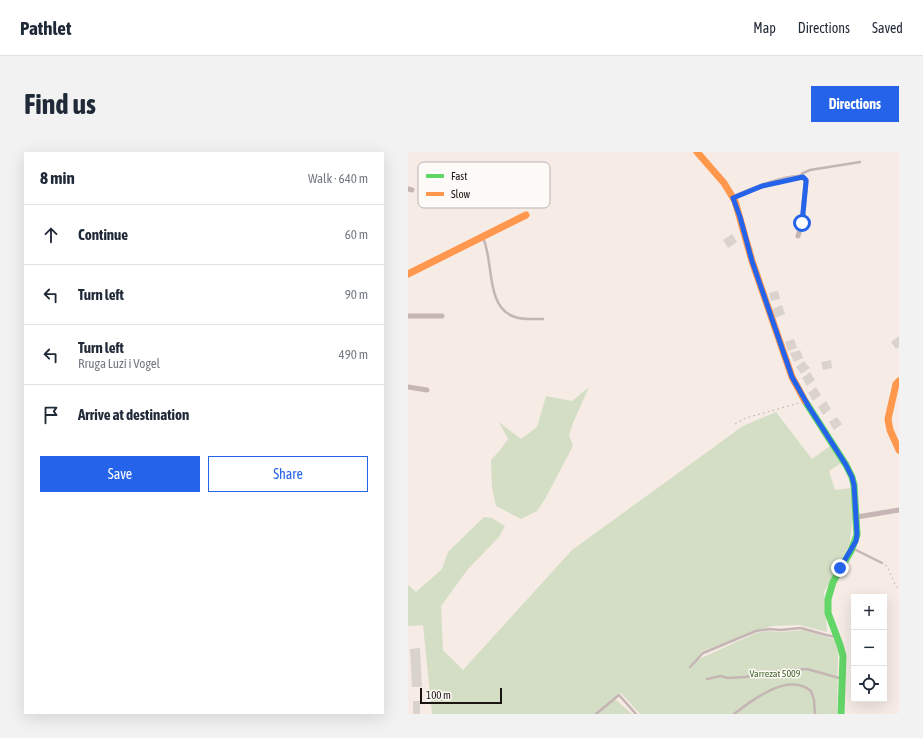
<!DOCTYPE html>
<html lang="en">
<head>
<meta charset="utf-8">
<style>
	body { margin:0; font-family:"Asap Condensed",sans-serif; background:#f2f2f3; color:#1f2937 }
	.controls { position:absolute; right:12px; bottom:12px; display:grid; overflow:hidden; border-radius:0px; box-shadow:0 4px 16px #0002 }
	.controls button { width:36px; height:36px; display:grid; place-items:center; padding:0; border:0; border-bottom:1px solid #e0e1e3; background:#fff; color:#1f2937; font:20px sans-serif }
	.scale { position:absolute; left:12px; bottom:10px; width:82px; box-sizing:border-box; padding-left:4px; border:2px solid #1b1511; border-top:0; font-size:11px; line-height:14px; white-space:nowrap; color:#1b1511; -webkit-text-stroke:3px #fefaf8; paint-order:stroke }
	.stop { position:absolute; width:12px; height:12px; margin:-9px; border:3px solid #2563eb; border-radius:50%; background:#fff }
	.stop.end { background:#2563eb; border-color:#fff; box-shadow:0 1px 4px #0008 }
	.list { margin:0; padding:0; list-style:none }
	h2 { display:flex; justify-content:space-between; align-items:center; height:52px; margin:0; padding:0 16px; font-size:17px }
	h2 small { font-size:13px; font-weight:400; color:#747a83 }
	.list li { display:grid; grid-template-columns:26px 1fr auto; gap:12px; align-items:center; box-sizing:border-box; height:60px; padding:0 16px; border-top:1px solid #e0e1e3 }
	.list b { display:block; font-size:15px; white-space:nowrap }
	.list p { margin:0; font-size:13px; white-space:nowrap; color:#747a83 }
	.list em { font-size:13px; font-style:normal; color:#747a83 }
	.actions { display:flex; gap:8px; padding:12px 16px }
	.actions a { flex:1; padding:9px 0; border:1px solid #2563eb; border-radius:0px; text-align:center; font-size:14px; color:#2563eb }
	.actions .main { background:#2563eb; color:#fff }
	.icon { flex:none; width:22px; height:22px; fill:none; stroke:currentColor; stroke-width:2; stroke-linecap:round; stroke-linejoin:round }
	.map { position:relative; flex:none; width:491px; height:562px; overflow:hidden; border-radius:0px }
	header { display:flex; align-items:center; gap:24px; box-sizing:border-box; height:56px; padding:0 20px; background:#fff; border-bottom:1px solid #e0e1e3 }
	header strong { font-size:19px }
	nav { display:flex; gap:22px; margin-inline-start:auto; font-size:14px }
	.intro { display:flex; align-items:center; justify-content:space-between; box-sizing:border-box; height:96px; padding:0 24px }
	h1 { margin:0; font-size:28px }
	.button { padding:10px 18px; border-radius:0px; background:#2563eb; color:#fff; font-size:14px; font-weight:700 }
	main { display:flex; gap:24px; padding:0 24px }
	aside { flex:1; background:#fff; border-radius:0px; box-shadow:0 4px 16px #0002 }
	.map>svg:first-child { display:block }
</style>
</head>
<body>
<header>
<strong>Pathlet</strong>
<nav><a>Map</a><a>Directions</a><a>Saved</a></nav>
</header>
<div class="intro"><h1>Find us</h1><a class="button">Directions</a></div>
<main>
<aside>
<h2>8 min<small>Walk · 640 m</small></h2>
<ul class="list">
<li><svg class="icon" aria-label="ahead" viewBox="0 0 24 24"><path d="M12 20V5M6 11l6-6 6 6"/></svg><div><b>Continue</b></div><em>60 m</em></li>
<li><svg class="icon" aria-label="left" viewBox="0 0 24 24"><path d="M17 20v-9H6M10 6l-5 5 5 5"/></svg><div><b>Turn left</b></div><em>90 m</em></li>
<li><svg class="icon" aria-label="left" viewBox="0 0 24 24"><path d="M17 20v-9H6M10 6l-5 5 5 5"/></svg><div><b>Turn left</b><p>Rruga Luzi i Vogel</p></div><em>490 m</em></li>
<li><svg class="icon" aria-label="arrive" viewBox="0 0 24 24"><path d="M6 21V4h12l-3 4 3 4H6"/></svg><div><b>Arrive at destination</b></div></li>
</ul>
<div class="actions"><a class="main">Save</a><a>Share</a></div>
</aside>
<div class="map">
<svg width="491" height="562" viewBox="0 0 491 562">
	<rect width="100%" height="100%" fill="#f6ebe5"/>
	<g fill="#d4dec5">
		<polygon points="181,235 165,271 161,283 165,294 137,347 129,359 113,367 88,354 84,336 83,308 93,297 100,287 91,270 113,287 129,275 138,244 164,249"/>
		<polygon points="368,260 404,307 422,294 433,311 421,319 427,338 442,336 445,365 441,395 416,440 419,480 392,473 364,474 294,499 289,508 348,481 361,479 373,480 396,478 428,488 430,503 429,562 232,562 213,541 207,547 224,562 24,562 15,473 0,474 0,433 8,440 34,417 40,400 76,365 84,366 97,374 91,385 60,417 33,454 35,498 55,518 164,398 335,274"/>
	</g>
	<g fill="#dad3cd">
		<polygon points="324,82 329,90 320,96 315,88"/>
		<polygon points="370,139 372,147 363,149 361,141"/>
		<polygon points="374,153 377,162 367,166 364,157"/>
		<polygon points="491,184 491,195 488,197 483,190"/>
		<polygon points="386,187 389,196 380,199 377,190"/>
		<polygon points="392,198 395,206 386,210 382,201"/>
		<polygon points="423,208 424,216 415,218 413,210"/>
		<polygon points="396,209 402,216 393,222 388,215"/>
		<polygon points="402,220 407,228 399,234 394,226"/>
		<polygon points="408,235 413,243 405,249 400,241"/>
		<polygon points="418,249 423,257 415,263 410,255"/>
		<polygon points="429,265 434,272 426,278 421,270"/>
		<polygon points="12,496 14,535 4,535 2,497"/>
		<rect x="5" y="549" width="7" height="13"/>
	</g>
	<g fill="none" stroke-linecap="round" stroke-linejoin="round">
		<g stroke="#c1b5b3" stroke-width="1" stroke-dasharray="2 3" stroke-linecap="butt">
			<polyline points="327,272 338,266 391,251"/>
			<polyline points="477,413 479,414 487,432 491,438"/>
		</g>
		<g stroke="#c5b5b4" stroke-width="2.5">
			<polyline points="392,24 395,21 402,18 452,10"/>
			<path d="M75,86c11,22 2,70 32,79 9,3 19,2 28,2"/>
			<polyline points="446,397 474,411"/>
			<polyline points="282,515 295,501 348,479 362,477 372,478 393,476 418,483 428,485"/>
			<polyline points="299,527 313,524 320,526 337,525 372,519 399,517 431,526"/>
			<polyline points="188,562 211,543 228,562"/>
			<path d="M326,562c18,-14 54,-42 77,-23l3,9 1,14"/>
		</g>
		<g stroke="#c5b5b4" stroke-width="5">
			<polyline points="0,37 4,38"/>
			<path d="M325,46c16,-8 53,-22 70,-21l3,3v3l-4,40 -4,13"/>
			<polyline points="0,164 34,164"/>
			<polyline points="0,235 19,238"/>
			<polyline points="449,365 491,358"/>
		</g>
		<polyline stroke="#63d668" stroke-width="7" points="397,249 438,313 444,325 446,333 449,383 443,399 425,430 420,447 420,461 432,493 435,504 433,562"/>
		<g stroke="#ff974d" stroke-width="7">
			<polyline points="289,0 316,31 327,49 344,109 384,225 397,249"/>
			<polyline points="0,122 118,63"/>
			<polyline points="491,229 488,232 480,267 482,278 491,298"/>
		</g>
	</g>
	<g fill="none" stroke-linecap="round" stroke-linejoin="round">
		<polyline stroke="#2563eb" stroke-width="5" points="394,71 398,30 398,28 395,25 354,34 325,46 332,65 344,109 384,225 401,255 438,313 444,325 446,333 449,382 448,389 432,416"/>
	</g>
	<g text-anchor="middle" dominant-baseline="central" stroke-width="3" stroke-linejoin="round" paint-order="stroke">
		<g font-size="10" fill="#406327" stroke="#fefaf8">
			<text x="367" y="521">Varrezat 5009</text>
		</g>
	</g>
	<rect x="10" y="10" width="132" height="46" rx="6" fill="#fefaf8" stroke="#bab5b3" stroke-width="1"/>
	<rect x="18" y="22" width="18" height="4" fill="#63d668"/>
	<rect x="18" y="40" width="18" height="4" fill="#ff974d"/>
	<g font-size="11" fill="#1b1511">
		<text x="43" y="28">Fast</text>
		<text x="43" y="46">Slow</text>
	</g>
</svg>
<div class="controls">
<button>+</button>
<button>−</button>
<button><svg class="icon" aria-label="locate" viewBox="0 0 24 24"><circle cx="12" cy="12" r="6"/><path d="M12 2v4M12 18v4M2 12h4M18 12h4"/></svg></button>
</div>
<div class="scale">100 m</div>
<div class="stop" style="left:394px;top:71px"></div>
<div class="stop end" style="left:432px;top:416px"></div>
</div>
</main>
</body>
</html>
